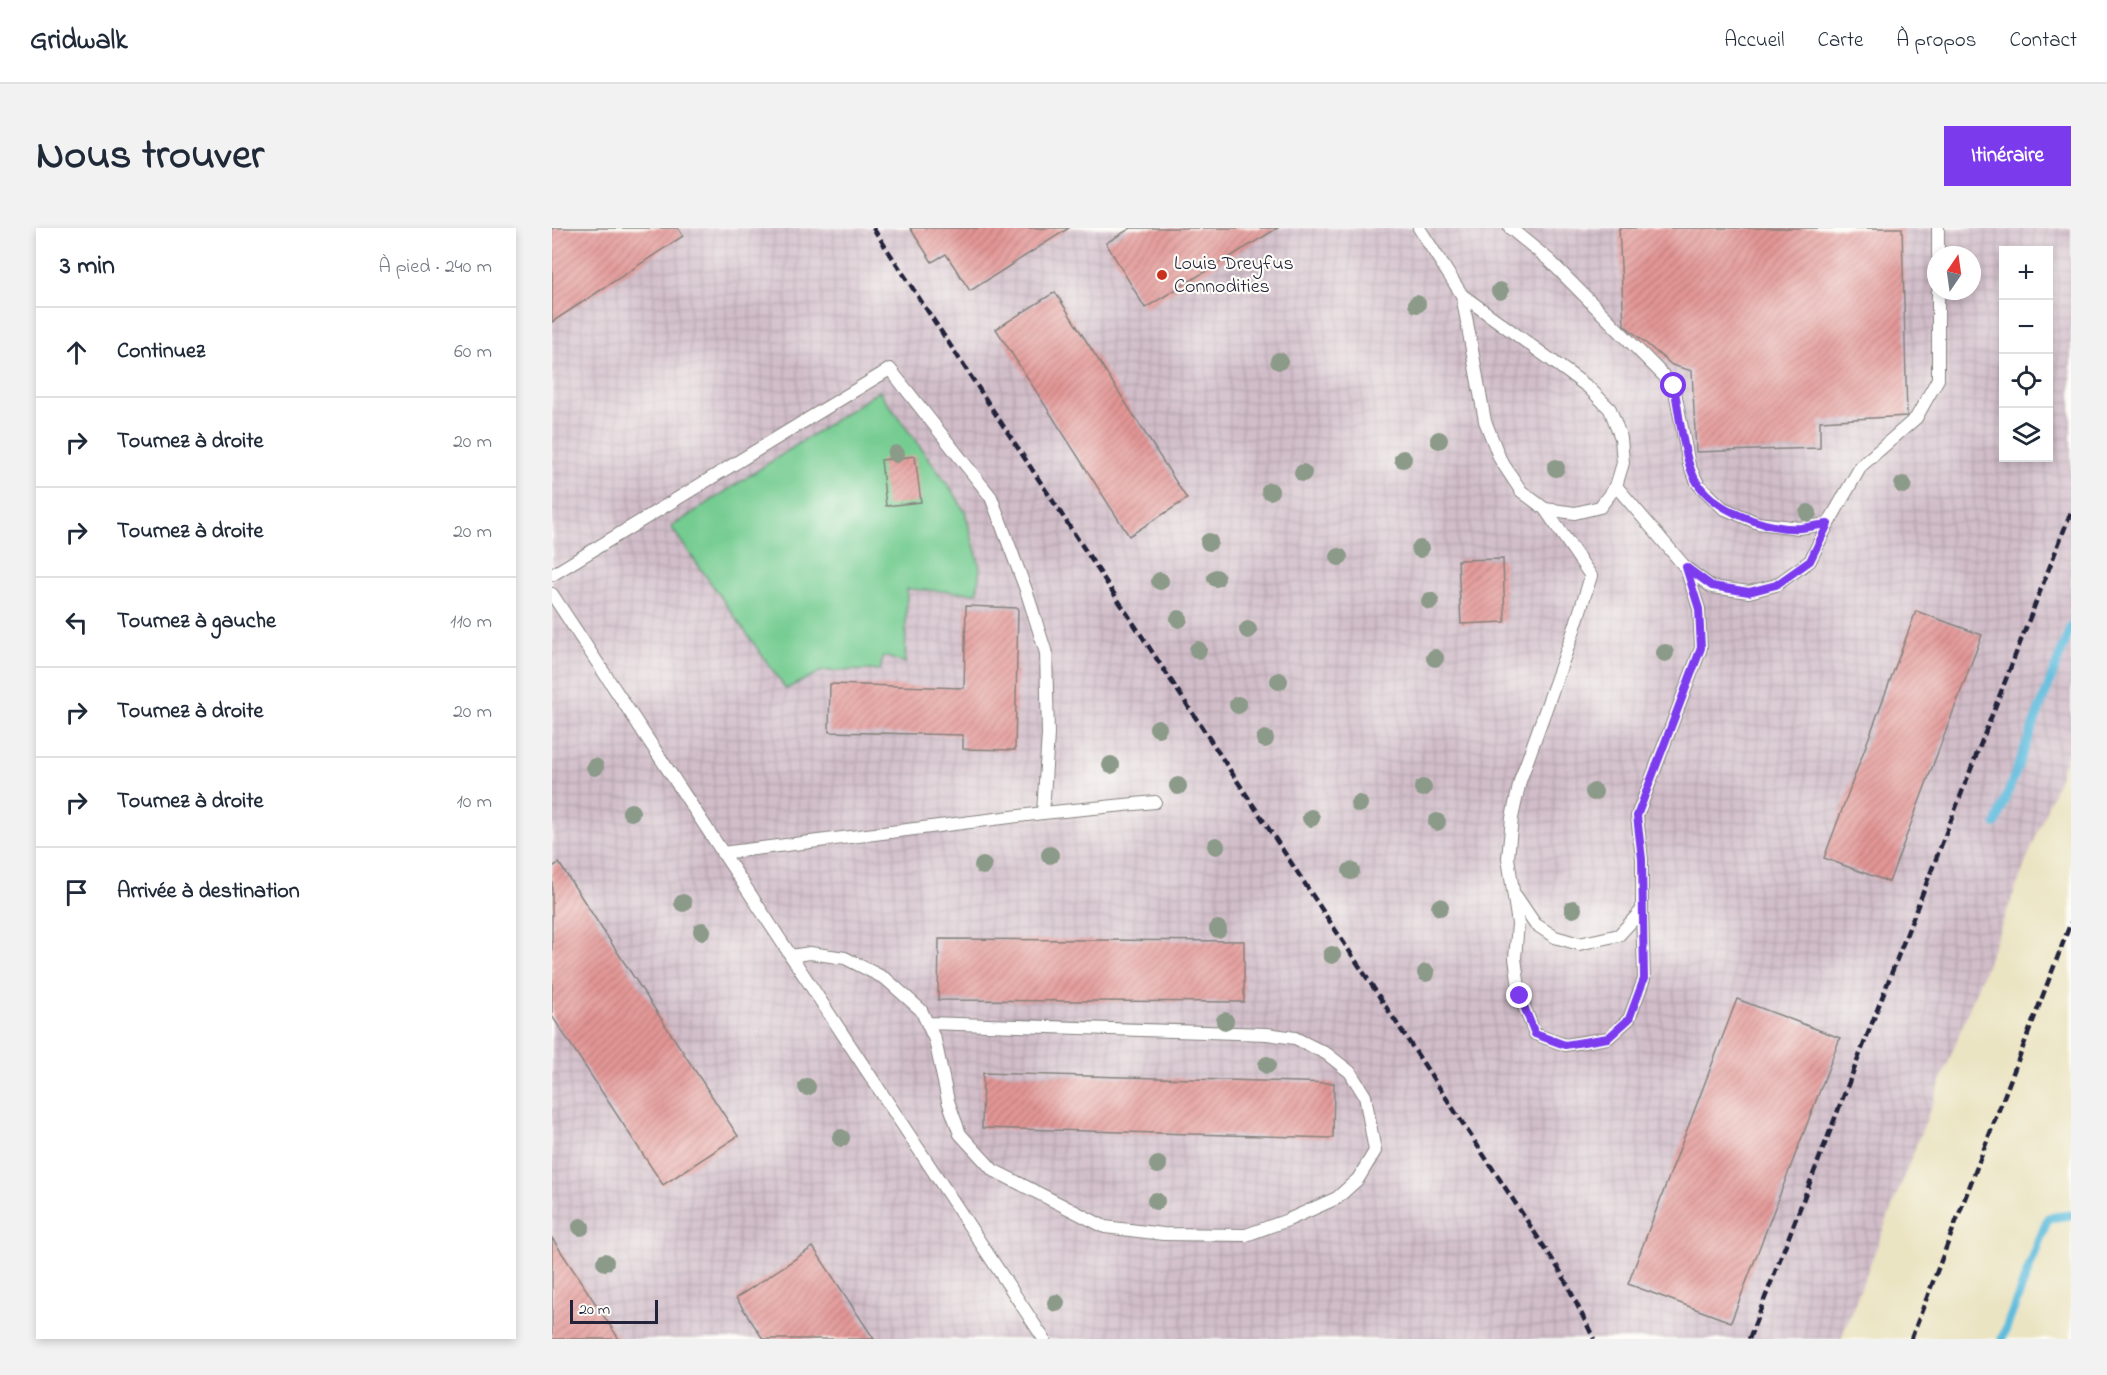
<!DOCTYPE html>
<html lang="fr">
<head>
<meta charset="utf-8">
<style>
	body { margin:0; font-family:"Indie Flower",sans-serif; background:#f2f2f3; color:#1f2937 }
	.controls { position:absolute; right:18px; top:18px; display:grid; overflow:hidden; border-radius:0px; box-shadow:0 3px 9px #0003 }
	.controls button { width:54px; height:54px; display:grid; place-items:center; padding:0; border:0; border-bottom:2px solid #e0e1e3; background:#fff; color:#1f2937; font:30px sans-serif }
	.compass { position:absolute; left:1375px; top:18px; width:54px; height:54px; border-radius:50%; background:#fff; box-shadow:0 3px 9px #0003; rotate:13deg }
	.scale { position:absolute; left:18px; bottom:15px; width:88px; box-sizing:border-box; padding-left:6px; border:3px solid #22223b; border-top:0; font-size:16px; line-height:21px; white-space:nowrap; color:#22223b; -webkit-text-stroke:4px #fdfcf7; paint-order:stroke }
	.stop { position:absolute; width:18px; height:18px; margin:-14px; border:4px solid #7c3aed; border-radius:50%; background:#fff }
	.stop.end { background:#7c3aed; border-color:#fff; box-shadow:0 2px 6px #0008 }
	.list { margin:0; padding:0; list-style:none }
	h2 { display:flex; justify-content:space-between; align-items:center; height:78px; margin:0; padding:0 24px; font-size:26px }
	h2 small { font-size:20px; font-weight:400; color:#747a83 }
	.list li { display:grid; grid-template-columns:39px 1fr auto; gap:18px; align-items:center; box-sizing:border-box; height:90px; padding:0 24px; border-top:2px solid #e0e1e3 }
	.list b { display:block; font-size:22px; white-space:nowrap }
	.list em { font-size:20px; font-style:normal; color:#747a83 }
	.icon { flex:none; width:33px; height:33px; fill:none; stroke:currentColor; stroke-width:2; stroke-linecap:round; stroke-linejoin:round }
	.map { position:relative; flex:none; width:1519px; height:1111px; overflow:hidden; border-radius:0px }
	header { display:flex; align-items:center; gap:36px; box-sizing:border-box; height:84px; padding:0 30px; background:#fff; border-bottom:2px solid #e0e1e3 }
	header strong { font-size:28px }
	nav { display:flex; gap:33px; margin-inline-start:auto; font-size:21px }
	.intro { display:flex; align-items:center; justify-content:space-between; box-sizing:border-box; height:144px; padding:0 36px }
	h1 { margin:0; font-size:42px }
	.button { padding:15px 27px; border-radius:0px; background:#7c3aed; color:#fff; font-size:21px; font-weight:700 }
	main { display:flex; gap:36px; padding:0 36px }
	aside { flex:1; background:#fff; border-radius:0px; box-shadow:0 3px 9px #0003 }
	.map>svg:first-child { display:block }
</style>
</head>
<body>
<header>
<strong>Gridwalk</strong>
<nav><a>Accueil</a><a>Carte</a><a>À propos</a><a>Contact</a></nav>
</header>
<div class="intro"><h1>Nous trouver</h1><a class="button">Itinéraire</a></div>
<main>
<aside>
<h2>3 min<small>À pied · 240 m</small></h2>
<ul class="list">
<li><svg class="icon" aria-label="ahead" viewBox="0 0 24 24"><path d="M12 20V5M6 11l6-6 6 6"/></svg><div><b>Continuez</b></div><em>60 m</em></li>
<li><svg class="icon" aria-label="right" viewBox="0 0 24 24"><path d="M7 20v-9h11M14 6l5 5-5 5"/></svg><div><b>Tournez à droite</b></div><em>20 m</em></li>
<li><svg class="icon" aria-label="right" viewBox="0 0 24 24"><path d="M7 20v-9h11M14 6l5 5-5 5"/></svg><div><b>Tournez à droite</b></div><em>20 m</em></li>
<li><svg class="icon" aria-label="left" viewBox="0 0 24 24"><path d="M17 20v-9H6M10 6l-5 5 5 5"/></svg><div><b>Tournez à gauche</b></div><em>110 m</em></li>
<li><svg class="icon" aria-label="right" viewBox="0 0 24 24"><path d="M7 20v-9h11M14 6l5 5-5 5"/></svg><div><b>Tournez à droite</b></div><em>20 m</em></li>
<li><svg class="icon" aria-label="right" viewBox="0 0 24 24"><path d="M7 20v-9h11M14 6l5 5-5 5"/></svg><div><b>Tournez à droite</b></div><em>10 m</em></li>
<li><svg class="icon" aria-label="arrive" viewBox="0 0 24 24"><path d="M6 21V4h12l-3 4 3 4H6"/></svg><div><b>Arrivée à destination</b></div></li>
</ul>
</aside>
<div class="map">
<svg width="1519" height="1111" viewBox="0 0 1519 1111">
	<defs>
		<pattern id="industrial-grid" width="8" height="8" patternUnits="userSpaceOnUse" patternTransform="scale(1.5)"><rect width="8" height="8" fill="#d1bdc9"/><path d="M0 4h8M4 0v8" fill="none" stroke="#b3a2ae"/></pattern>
		<pattern id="building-hatch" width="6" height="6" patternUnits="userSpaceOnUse" patternTransform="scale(1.5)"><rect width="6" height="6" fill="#e39695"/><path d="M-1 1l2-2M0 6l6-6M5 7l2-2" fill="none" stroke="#b87a7b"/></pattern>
	</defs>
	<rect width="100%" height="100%" fill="#fdfcf7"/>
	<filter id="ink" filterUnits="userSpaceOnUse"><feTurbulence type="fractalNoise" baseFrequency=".0167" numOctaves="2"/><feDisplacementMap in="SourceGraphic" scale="12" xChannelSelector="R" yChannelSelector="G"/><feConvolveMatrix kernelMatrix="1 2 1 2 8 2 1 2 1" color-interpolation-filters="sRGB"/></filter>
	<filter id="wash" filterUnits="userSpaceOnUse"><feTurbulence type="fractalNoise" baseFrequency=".008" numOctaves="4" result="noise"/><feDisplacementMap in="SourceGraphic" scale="24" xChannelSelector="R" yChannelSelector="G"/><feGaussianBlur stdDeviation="1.35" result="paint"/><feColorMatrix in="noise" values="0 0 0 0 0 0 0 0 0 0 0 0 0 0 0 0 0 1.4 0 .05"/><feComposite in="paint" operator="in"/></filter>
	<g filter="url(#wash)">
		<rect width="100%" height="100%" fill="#ebe4c3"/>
		<path fill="url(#industrial-grid)" fill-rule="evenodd" d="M0,0h1519v518l-230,593h-1289zM1452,22h44v208h-44zM1384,27h36v36h-36z"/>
		<polygon fill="#74cc91" stroke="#4b7766" stroke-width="1.5" points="327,163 402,265 413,284 428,339 425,365 355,361 353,435 331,428 328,442 270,443 234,461 119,299"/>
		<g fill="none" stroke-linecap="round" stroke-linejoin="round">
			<g stroke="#5fbcdd" stroke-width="9">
				<polyline points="1444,596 1519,398"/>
				<polyline points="1450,1111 1496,990 1519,987"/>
			</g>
		</g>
		<g id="blocks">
			<g fill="url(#building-hatch)">
				<polygon points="0,0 126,0 131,8 0,94"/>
				<polygon points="358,0 517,0 418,63 394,26 380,34"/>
				<polygon points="579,0 726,0 593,80 554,15"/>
				<polygon points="1067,0 1350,0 1355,188 1268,193 1268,220 1144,224 1140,143 1120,137 1072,97"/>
				<polygon points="503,64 635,271 577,308 444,101"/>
				<polygon points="363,228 369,274 334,278 329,232"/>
				<polygon points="951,331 953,394 909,396 906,332"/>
				<polygon points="414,378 466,380 463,522 411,521 411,507 277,504 278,456 412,460"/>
				<polygon points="1364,383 1430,407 1337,654 1272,630"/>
				<polygon points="7,635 186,908 111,957 0,788 0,639"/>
				<polygon points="387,711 692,713 692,774 386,772"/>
				<polygon points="1185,771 1288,810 1179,1094 1076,1056"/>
				<polygon points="431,845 782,855 781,910 430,900"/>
				<polygon points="0,1010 67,1111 0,1111"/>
				<polygon points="261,1019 322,1111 211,1111 184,1070"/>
			</g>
		</g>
	</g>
	<g filter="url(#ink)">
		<use href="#blocks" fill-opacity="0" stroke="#86837f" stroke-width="1.5"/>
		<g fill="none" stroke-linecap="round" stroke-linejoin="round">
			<g stroke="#86837f" stroke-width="14">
				<g id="service">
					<polyline points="867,0 910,67 1036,159 1058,181 1069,210 1071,235 1064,258 1048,279 1023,285 993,281"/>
					<polyline points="958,0 997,32 1122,158 1137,237 1146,256 1171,280 1206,295 1247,300 1276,296"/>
					<polyline points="1386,27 1386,0"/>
					<polyline points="910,67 933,193 948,231 969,263 993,281 1039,348 1021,405 968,553 960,590 956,630 966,696 963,730 968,768 983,806 1013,817 1056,810 1077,791 1092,751 1090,682"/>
					<polyline points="1134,340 1160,359 1197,364 1224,357 1258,333 1276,296 1309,238 1364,190 1386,151 1386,63"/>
					<polyline points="0,347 338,141 439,269 474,362 494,425 496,506 491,585 170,625"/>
					<polyline points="0,366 492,1111"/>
					<polyline points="491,585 603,574"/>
					<polyline points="964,668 983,696 1003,709 1027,716 1067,707 1090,682 1090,631 1085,588 1149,420 1147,381 1134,340 1064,258"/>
					<polyline points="239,728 258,725 293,730 334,751 369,782 383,812 396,873 408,906 441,942 553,999 611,1006 694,1007 736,992 785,970 806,951 823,923 813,868 798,844 775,826 743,810 715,806 376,795"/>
				</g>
			</g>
			<use href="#service" stroke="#fff" stroke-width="12"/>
			<g stroke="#22223b" stroke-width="4.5" stroke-dasharray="9 4.5" stroke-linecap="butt">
				<polyline points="321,0 1010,1046 1042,1111"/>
				<polyline points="1197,1111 1519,284"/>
				<polyline points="1359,1111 1519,694"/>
			</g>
		</g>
		<g fill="#8c9a89">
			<circle cx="948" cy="63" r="9"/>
			<circle cx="865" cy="76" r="9"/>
			<circle cx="727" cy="133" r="9"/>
			<circle cx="887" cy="212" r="9"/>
			<circle cx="344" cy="226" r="9"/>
			<circle cx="851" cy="231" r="9"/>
			<circle cx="1004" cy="240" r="9"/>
			<circle cx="751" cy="245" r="9"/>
			<circle cx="1351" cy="257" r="9"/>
			<circle cx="718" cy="263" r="9"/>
			<circle cx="1256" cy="285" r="9"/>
			<circle cx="657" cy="314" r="9"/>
			<circle cx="868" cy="321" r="9"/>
			<circle cx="787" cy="329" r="9"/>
			<circle cx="664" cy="350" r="9"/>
			<circle cx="608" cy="353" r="9"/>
			<circle cx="878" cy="373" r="9"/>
			<circle cx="627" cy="391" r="9"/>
			<circle cx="696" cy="402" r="9"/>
			<circle cx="646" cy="422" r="9"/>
			<circle cx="1113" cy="425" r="9"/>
			<circle cx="883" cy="430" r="9"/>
			<circle cx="727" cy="453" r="9"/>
			<circle cx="686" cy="477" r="9"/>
			<circle cx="606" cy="500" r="9"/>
			<circle cx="713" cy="511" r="9"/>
			<circle cx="559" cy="537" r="9"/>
			<circle cx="43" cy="539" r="9"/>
			<circle cx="626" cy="558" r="9"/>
			<circle cx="871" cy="560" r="9"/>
			<circle cx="1042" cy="564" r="9"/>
			<circle cx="807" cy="576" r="9"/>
			<circle cx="79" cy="584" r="9"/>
			<circle cx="759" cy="590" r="9"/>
			<circle cx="885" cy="594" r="9"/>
			<circle cx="664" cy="618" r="9"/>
			<circle cx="498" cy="627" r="9"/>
			<circle cx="431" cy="638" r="9"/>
			<circle cx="799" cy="643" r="9"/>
			<circle cx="131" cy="675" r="9"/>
			<circle cx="888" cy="679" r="9"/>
			<circle cx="1021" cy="681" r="9"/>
			<circle cx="666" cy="701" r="9"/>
			<circle cx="150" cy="703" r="9"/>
			<circle cx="780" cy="727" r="9"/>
			<circle cx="874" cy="745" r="9"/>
			<circle cx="673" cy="793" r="9"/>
			<circle cx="715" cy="837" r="9"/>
			<circle cx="255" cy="859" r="9"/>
			<circle cx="289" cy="910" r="9"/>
			<circle cx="606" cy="937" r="9"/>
			<circle cx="604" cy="973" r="9"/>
			<circle cx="29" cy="999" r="9"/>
			<circle cx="53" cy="1034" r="9"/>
			<circle cx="504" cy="1075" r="9"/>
		</g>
	</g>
	<g fill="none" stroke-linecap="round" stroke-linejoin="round" filter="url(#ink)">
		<path stroke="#7c3aed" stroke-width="8" d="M968,768l15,38 30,11 43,-7 21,-19 15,-40 -2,-120 -5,-43 64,-168 -2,-39 -13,-42 26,19 37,6 27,-7 34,-24 18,-37c-9,1 -18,3 -27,4 -34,2 -83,-16 -103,-44 -14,-19 -19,-73 -24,-98"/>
	</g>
	<circle fill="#c8321e" stroke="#fdfcf7" stroke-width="2" cx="610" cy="47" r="6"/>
	<g text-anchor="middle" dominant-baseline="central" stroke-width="4.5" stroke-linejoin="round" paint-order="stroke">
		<g font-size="20" fill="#22223b" stroke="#fdfcf7" text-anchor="start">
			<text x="622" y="36">Louis Dreyfus<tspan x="622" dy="23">Connodities</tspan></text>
		</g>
	</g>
</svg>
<div class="controls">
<button>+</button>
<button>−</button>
<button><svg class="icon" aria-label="locate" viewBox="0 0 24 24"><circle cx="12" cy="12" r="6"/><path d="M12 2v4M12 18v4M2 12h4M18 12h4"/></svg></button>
<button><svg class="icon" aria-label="layers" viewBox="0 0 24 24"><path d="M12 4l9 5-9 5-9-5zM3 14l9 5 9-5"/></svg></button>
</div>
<svg class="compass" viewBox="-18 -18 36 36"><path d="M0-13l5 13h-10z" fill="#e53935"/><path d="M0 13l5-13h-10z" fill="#747a83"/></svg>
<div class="scale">20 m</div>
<div class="stop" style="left:1122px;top:158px"></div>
<div class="stop end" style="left:968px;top:768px"></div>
</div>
</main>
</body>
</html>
